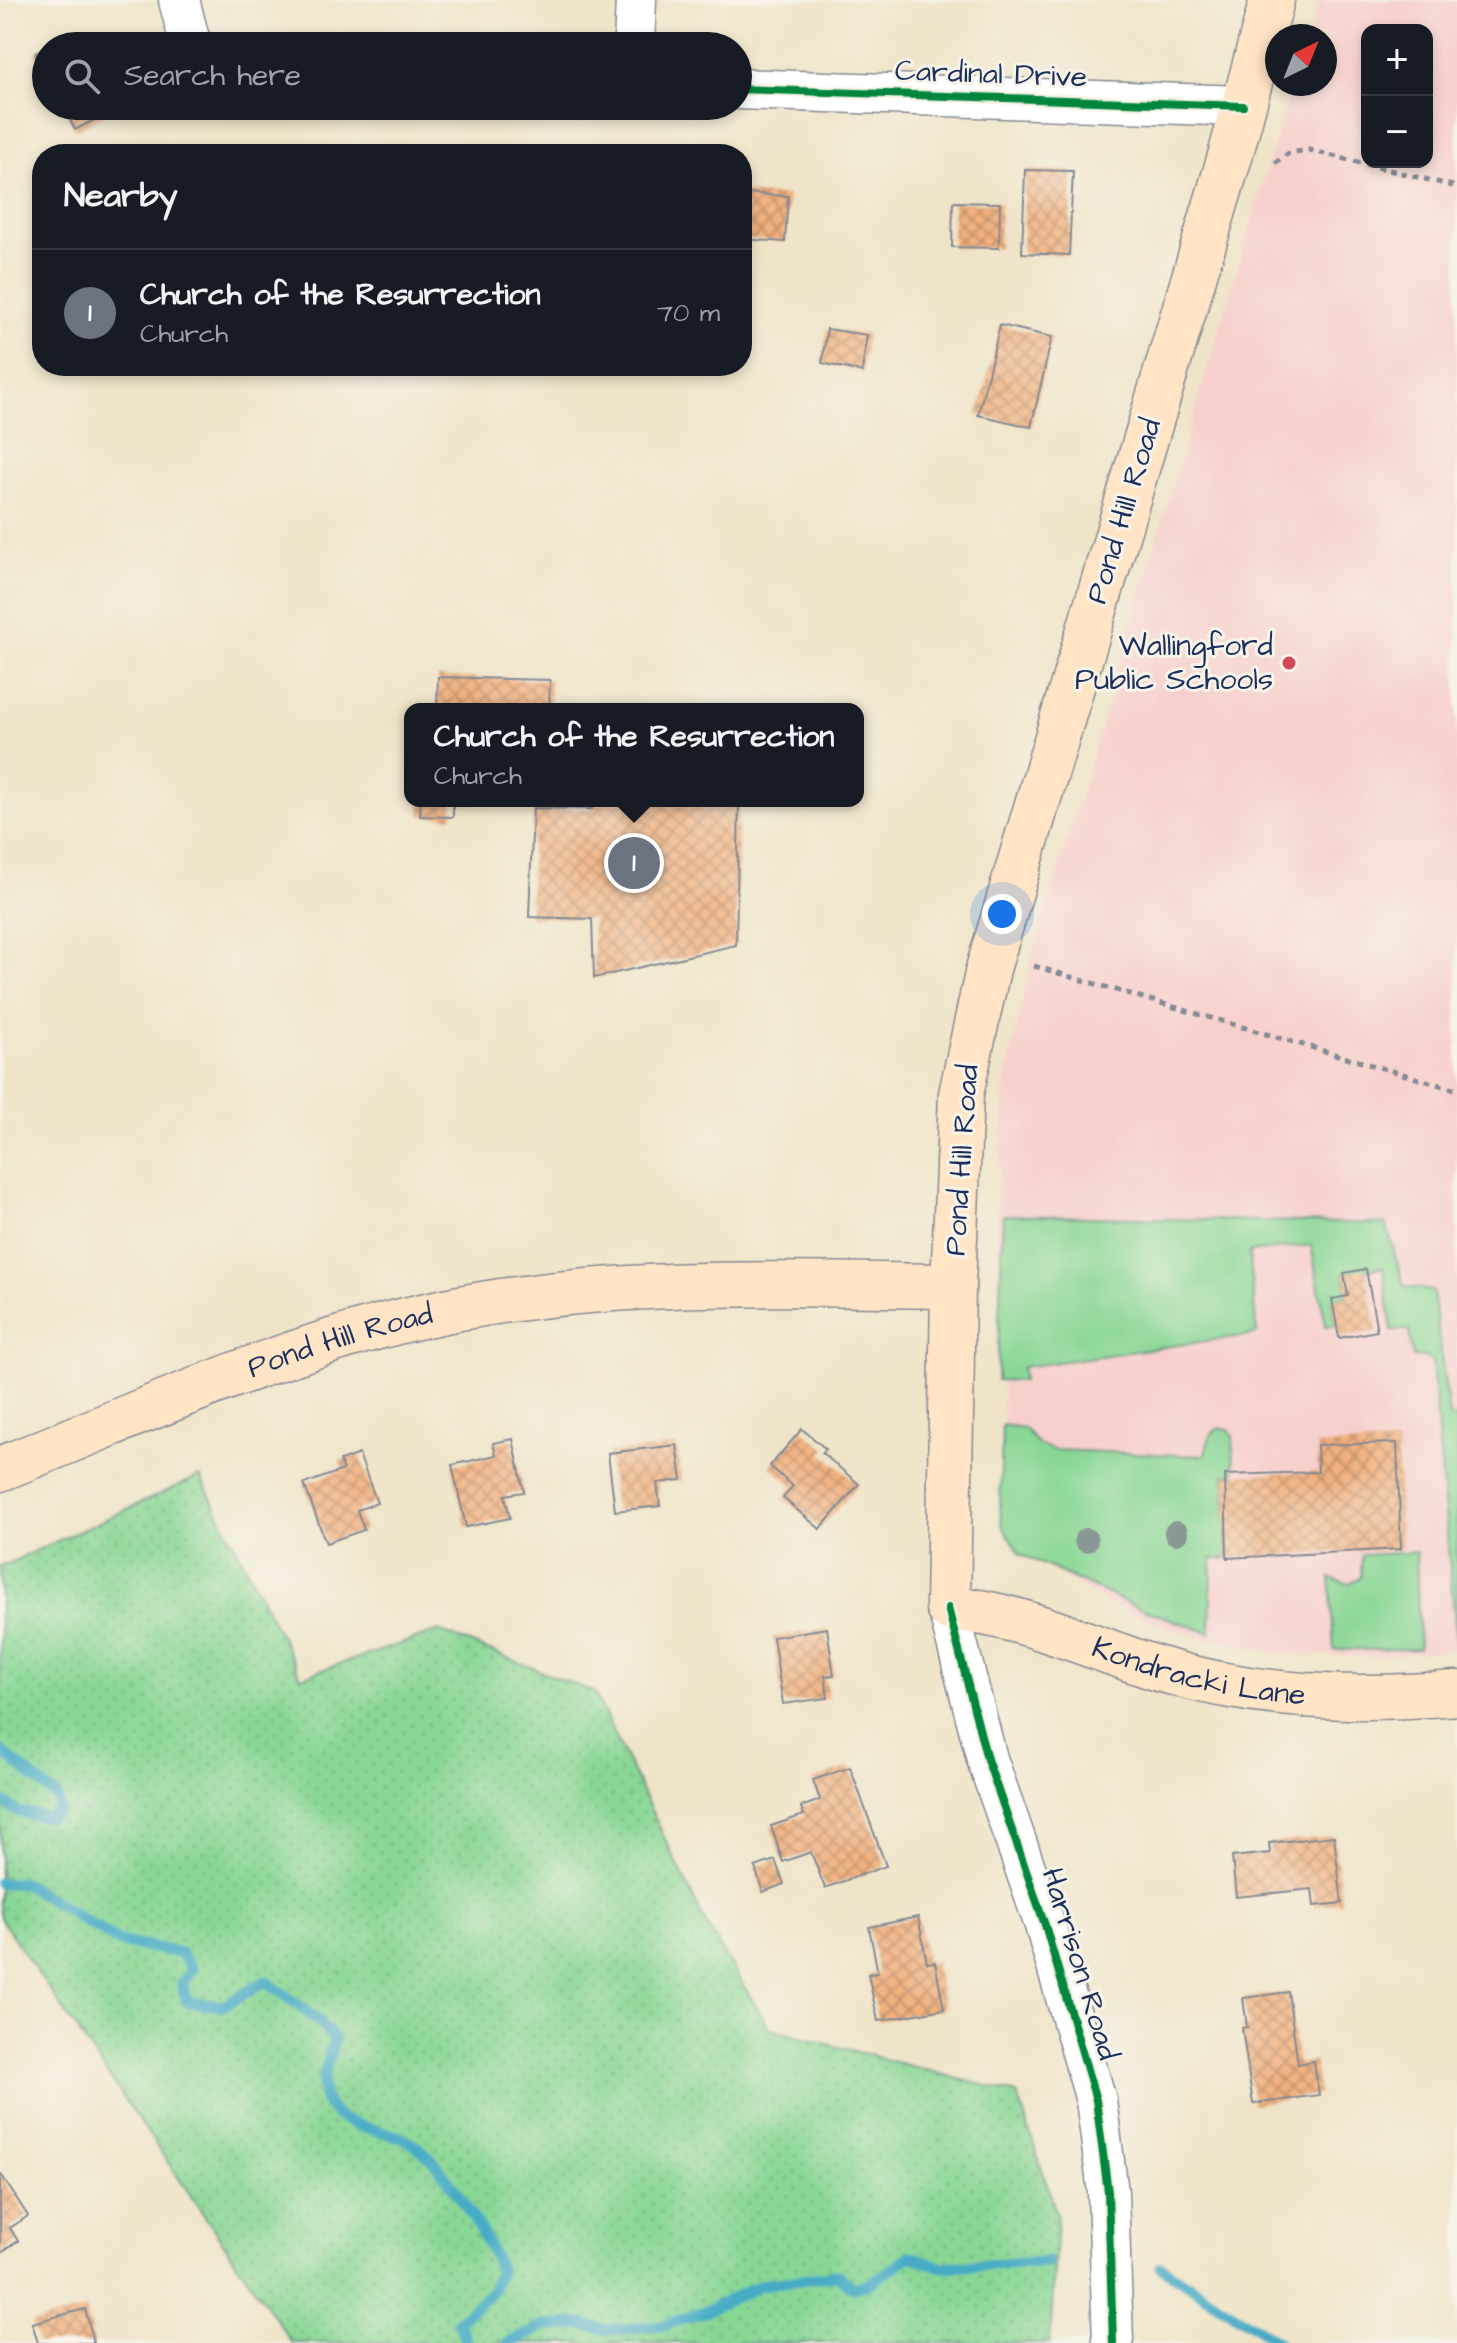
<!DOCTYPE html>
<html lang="en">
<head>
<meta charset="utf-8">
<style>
	body { margin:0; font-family:"Architects Daughter",sans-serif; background:#242831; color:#f1f3f6 }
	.controls { position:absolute; right:24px; top:24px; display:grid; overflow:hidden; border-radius:16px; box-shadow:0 4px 12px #0003 }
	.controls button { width:72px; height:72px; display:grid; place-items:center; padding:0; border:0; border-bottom:2px solid #363941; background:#171b24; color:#f1f3f6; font:40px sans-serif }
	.compass { position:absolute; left:1265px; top:24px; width:72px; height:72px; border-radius:50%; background:#171b24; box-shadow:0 4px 12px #0003; rotate:43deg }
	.you { position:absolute; left:1002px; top:914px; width:28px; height:28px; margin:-20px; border:6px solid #fff; border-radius:50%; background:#1a73e8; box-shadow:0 0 0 12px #1a73e833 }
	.badge { display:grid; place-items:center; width:52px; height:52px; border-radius:50%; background:#d1495b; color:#fff; font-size:26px; font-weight:700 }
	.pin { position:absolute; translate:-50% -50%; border:4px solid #fff; box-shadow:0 2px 8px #0006 }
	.popup { position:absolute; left:404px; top:703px; width:460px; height:104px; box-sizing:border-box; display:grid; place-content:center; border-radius:16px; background:#171b24; filter:drop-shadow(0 2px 6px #0005); font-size:26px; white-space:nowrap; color:#9ea1a6 }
	.popup b { font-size:30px; color:#f1f3f6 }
	.popup::after { content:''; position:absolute; left:50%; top:100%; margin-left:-16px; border:16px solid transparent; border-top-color:#171b24 }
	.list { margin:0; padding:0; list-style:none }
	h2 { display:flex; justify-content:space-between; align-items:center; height:104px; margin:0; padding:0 32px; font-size:34px }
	h2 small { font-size:26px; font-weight:400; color:#9ea1a6 }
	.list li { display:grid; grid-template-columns:52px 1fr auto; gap:24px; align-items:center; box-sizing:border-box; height:128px; padding:0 32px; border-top:2px solid #363941 }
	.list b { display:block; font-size:30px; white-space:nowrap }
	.list p { margin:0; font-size:26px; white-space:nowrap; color:#9ea1a6 }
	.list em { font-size:26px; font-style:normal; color:#9ea1a6 }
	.icon { flex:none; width:44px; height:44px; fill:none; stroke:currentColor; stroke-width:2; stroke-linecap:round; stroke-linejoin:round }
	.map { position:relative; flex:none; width:1457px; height:2343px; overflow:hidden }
	.search { position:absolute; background:#171b24; box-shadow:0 4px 12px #0003; left:32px; top:32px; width:720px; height:88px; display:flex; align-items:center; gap:20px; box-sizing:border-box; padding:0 28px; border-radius:44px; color:#9ea1a6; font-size:30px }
	.panel { position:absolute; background:#171b24; box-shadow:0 4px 12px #0003; left:32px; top:144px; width:720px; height:232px; border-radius:32px }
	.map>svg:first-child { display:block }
</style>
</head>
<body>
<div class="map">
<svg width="1457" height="2343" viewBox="0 0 1457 2343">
	<defs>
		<pattern id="park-dots" width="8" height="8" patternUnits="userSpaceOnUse" patternTransform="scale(2)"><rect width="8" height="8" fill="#89d795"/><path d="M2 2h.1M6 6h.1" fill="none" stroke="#76b983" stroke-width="1.8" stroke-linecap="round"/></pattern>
		<pattern id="building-cross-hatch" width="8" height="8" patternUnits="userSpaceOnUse" patternTransform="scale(2)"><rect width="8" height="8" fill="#f2b07e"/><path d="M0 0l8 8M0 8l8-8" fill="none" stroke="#c3906a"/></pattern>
	</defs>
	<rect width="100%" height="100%" fill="#f7f3e8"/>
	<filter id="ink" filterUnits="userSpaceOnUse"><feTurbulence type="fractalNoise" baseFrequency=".0125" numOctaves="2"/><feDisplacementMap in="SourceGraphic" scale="16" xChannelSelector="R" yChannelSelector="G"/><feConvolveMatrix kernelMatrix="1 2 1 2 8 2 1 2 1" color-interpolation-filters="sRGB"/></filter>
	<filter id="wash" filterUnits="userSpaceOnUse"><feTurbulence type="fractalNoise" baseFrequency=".006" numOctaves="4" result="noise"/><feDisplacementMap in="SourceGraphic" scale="32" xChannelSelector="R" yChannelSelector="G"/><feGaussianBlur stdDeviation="1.8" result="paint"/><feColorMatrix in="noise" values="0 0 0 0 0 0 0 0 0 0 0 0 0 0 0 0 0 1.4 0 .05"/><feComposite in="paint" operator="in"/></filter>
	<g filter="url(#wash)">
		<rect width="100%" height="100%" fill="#efe4c8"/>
		<path fill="#f7d0cd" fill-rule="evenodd" d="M1320,0h137v1649l-78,8 -93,-3 -91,-18 -44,-15 -43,-18 -84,-52 -18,-27 -9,-317 9,-131 25,-114 261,-878h33v-48h-17zM1367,30h60v132h-60z"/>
		<g fill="#89d795" stroke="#52837a" stroke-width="2">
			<polygon points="1003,1215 1386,1224 1404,1286 1433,1291 1449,1417 1457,1417 1457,1647 1432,1362 1426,1357 1413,1357 1409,1330 1392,1330 1383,1267 1344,1273 1348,1296 1332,1299 1336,1325 1326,1326 1311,1245 1249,1252 1257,1334 1022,1367 1023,1381 997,1380"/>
			<polygon points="1002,1425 1024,1428 1039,1445 1055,1450 1204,1456 1211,1434 1219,1428 1229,1429 1233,1435 1234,1474 1225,1475 1227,1558 1212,1559 1210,1633 1134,1606 1020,1554 1002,1525 1000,1510"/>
			<polygon points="1416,1552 1419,1649 1334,1650 1330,1578 1348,1584 1361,1577 1362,1555"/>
		</g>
		<polygon fill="url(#park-dots)" stroke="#52837a" stroke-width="2" points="200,1476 301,1677 439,1631 594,1692 706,1924 770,2029 1017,2094 1057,2215 1050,2343 292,2343 0,1918 0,1567"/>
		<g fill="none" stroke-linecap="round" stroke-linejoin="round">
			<g stroke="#46abc6" stroke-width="11">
				<polyline points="0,1750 57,1797 60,1809 49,1817 19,1812 0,1800"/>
				<path d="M0,1883h24l95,59 62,11 11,16 -10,15 5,18 36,4 43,-25 53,40 15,18c-3,15 -12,34 -11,48 3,47 63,37 92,58 28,18 74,95 85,126l-9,21 -33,30 9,21"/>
				<polyline points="1161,2267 1279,2343"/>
				<polyline points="508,2343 544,2326 581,2324 608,2330 661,2326 704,2312 760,2285 838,2275 853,2288 871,2283 910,2256 942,2267 1048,2262"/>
			</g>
		</g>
		<g id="blocks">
			<g fill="url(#building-cross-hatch)">
				<polygon points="74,32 82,46 48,46"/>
				<polygon points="46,47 46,74 35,53"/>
				<polygon points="63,106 114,106 115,109 75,130"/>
				<polygon points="1025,170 1073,171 1069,255 1022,253"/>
				<polygon points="742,193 788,196 785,242 742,239"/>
				<polygon points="953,202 1000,203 999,248 952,247"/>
				<polygon points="1000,325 1052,337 1031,427 978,415"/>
				<polygon points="827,329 867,335 862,372 822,363"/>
				<polygon points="438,677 550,680 549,709 437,709"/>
				<polygon points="421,801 453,801 453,817 420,816"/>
				<polygon points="592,801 739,802 736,945 594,978 592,919 529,917 533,808 592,809"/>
				<polygon points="1366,1269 1377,1331 1339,1338 1332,1299 1348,1296 1344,1273"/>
				<polygon points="802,1429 826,1449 822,1453 859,1484 820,1529 783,1498 793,1486 770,1466"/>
				<polygon points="513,1439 524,1492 505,1495 510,1518 466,1527 452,1465 496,1455 493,1443"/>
				<polygon points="1397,1443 1401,1549 1227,1558 1225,1475 1318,1472 1317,1445"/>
				<polygon points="677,1445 682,1480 657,1483 660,1506 615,1511 608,1453"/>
				<polygon points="359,1454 377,1503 357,1510 364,1530 326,1543 304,1484 343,1470 340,1461"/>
				<polygon points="827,1628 834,1675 825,1676 828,1698 783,1704 773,1637"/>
				<polygon points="850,1767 886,1866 825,1888 811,1852 783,1862 771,1826 804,1815 801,1807 820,1800 813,1780"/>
				<polygon points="1334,1836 1342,1903 1314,1906 1312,1889 1236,1897 1232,1857 1270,1853 1269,1843"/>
				<polygon points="775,1860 784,1884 763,1892 755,1867"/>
				<polygon points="918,1917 927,1963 935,1962 944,2009 878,2021 868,1974 878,1973 869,1927"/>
				<polygon points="1288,1992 1298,2064 1314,2061 1319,2095 1253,2104 1242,2028 1247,2027 1243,1998"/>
				<polygon points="0,2173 28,2216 10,2228 18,2241 0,2253"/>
				<polygon points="85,2309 94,2343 38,2343 32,2323"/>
			</g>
		</g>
	</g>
	<g filter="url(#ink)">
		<use href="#blocks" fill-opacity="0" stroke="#858a93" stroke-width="2"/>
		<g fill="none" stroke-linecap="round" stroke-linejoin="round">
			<g stroke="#858a93" stroke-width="43">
				<g id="minor">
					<polyline points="179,0 190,43 194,46"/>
					<polyline points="634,46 636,0"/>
					<polyline points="738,89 1243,106"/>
					<polyline points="948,1608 987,1759 1045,1925 1096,2100 1108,2192 1113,2343"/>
				</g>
			</g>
			<g stroke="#858a93" stroke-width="47">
				<g id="secondary">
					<path id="s1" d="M1272,0l-41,153 -243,816 -27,125 -8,192 -5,322c75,6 140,39 211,61 99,30 196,32 298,24"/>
					<path id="s2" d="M0,1469c142,-56 296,-128 445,-158 167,-34 338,-27 508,-25"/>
				</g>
			</g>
			<g stroke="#858a93" stroke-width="5" stroke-dasharray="6 6" stroke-linecap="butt">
				<polyline points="1275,163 1289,153 1309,150 1457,187"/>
				<polyline points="1034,966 1457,1090"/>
			</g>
			<use href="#minor" stroke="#fff" stroke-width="40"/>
			<use href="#secondary" stroke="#ffe4c6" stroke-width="44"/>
			<g stroke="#f7f3e8" stroke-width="13">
				<g id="cycleway">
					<polyline points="738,89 1243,106"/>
					<polyline points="948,1608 987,1759 1045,1925 1096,2100 1108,2192 1113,2343"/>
				</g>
			</g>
			<use href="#cycleway" stroke="#00873e" stroke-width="8"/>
		</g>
		<g fill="#899895">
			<circle cx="1176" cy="1533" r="12"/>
			<circle cx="1086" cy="1540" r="12"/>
		</g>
	</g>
	<circle fill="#d1495b" stroke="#f7f3e8" stroke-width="3" cx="1289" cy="663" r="8"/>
	<g text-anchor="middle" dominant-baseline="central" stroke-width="6" stroke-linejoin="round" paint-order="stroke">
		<g font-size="30" fill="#1b2f5e" stroke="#f7f3e8">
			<text transform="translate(991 74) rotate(2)">Cardinal Drive</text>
			<text transform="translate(1124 511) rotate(-73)">Pond Hill Road</text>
			<text transform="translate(962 1160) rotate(-86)">Pond Hill Road</text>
			<text stroke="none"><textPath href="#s2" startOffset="364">Pond Hill Road</textPath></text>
			<text stroke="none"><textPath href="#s1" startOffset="1912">Kondracki Lane</textPath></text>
			<text transform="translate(1080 1964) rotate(73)">Harrison Road</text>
		</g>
		<g font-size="30" fill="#1b2f5e" stroke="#f7f3e8" text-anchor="end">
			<text x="1273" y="646">Wallingford<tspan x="1273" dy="34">Public Schools</tspan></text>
		</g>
	</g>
</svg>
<div class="controls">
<button>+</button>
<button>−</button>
</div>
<svg class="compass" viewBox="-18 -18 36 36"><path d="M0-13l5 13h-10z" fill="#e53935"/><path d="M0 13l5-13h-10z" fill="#9ea1a6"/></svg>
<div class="you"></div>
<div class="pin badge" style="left:634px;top:863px;background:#6b7280">1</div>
<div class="popup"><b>Church of the Resurrection</b>Church</div>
<div class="search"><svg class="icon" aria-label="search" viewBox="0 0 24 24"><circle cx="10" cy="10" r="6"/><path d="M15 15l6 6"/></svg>Search here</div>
<section class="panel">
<h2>Nearby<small></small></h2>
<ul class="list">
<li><span class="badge" style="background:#6b7280">1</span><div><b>Church of the Resurrection</b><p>Church</p></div><em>70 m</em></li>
</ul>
</section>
</div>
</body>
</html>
